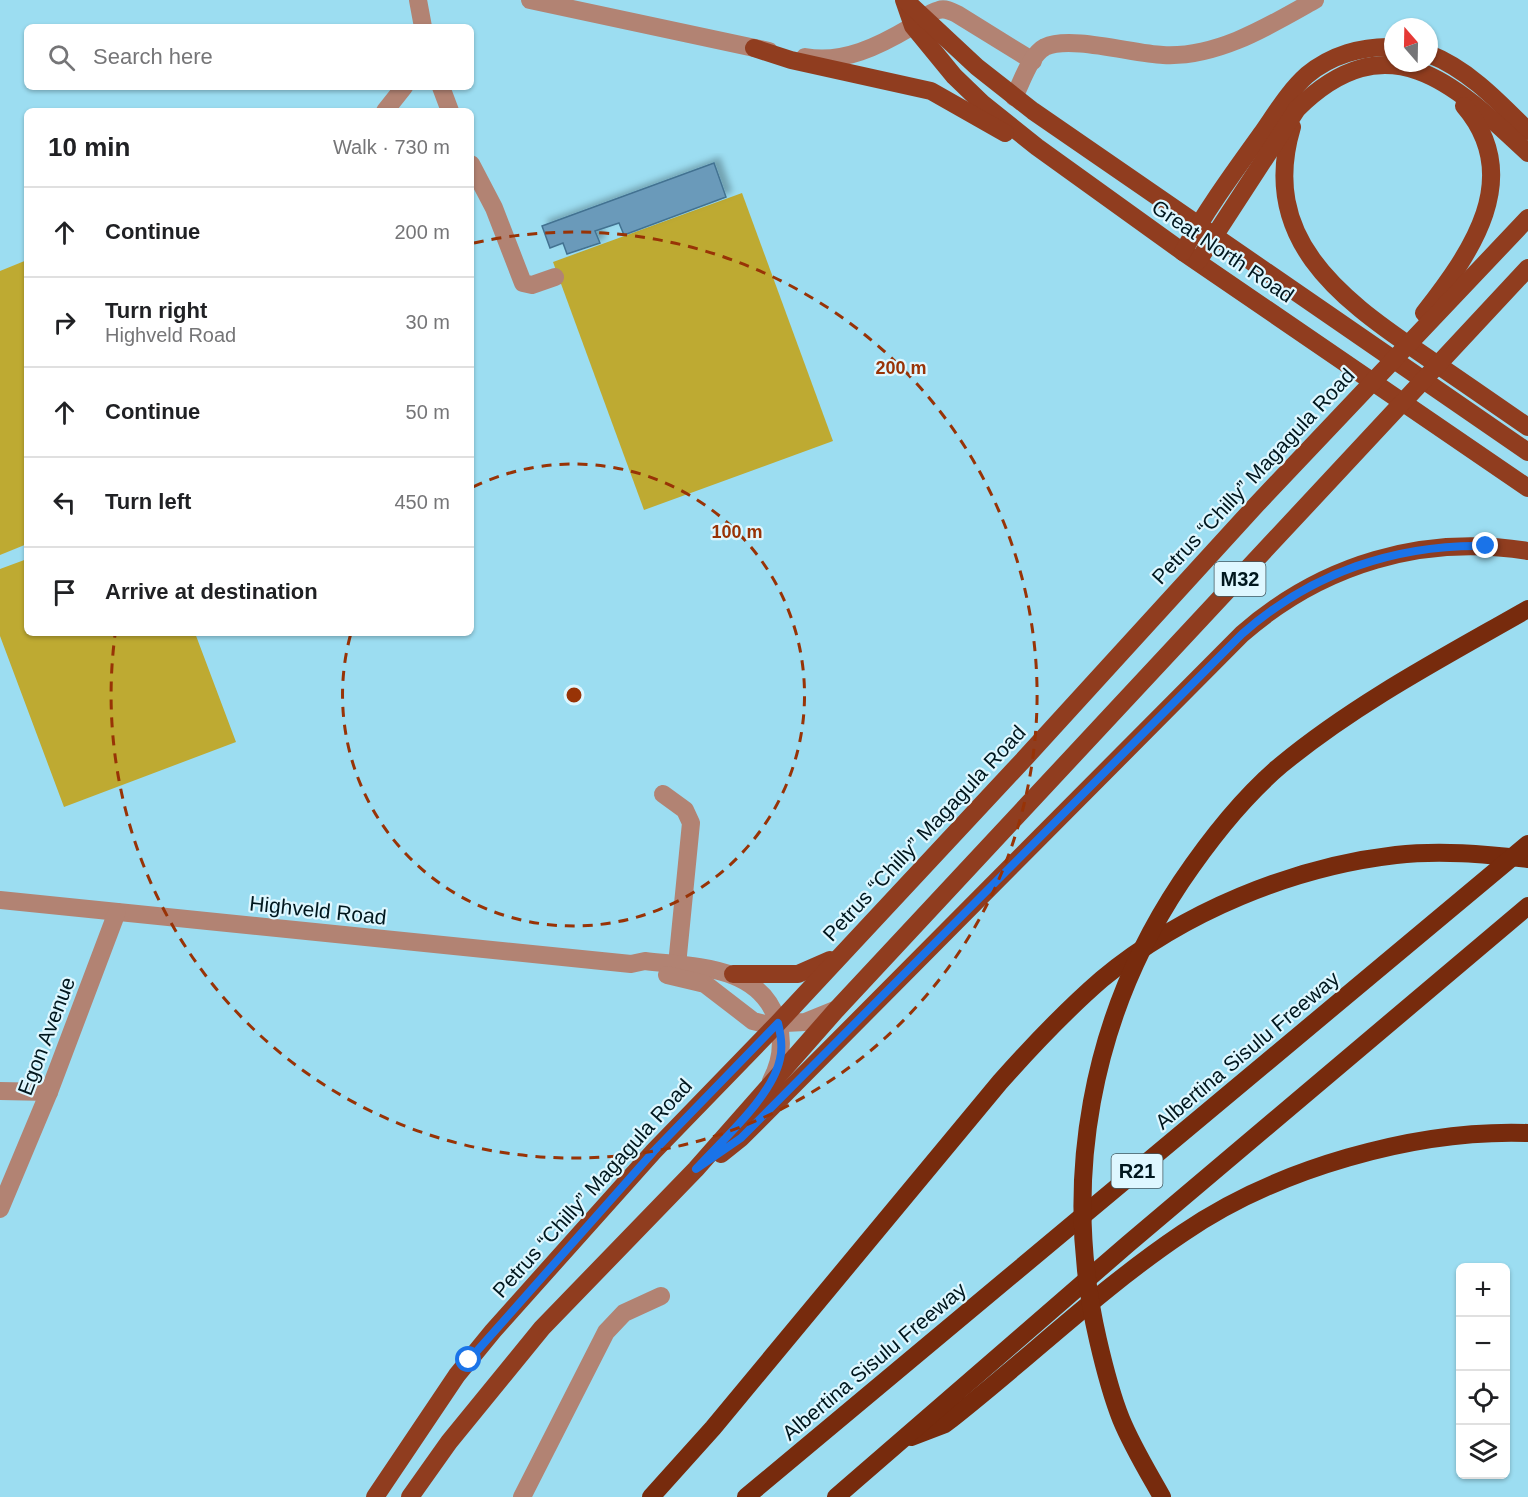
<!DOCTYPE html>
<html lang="en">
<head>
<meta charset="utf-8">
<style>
	body { margin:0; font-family:Helvetica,sans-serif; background:#f6f6f6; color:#202124 }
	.controls { position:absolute; right:18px; bottom:18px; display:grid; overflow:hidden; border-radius:9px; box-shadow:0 2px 4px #0004 }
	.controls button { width:54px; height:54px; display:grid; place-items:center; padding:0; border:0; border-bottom:2px solid #e0e0e0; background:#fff; color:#202124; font:30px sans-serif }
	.compass { position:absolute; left:1384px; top:18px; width:54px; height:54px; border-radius:50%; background:#fff; box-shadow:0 2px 4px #0004; rotate:340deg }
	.stop { position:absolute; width:18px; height:18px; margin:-14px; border:4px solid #1a73e8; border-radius:50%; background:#fff }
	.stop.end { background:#1a73e8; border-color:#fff; box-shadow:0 2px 6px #0008 }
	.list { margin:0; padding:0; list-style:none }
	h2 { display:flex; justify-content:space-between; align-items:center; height:78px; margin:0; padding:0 24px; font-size:26px }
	h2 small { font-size:20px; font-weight:400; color:#757577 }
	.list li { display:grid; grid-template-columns:39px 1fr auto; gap:18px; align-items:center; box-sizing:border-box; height:90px; padding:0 24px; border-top:2px solid #e0e0e0 }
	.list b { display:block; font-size:22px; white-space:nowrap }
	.list p { margin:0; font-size:20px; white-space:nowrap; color:#757577 }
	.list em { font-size:20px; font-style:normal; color:#757577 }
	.icon { flex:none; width:33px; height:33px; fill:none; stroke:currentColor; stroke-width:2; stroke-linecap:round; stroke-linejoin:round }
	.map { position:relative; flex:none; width:1528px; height:1497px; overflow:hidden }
	.search { position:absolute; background:#fff; box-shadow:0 2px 4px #0004; left:24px; top:24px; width:450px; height:66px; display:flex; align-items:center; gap:15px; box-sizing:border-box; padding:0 21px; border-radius:9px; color:#757577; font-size:22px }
	.panel { position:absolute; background:#fff; box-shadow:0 2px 4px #0004; left:24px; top:108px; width:450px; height:528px; border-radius:9px }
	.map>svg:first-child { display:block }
</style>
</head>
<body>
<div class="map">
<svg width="1528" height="1497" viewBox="0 0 1528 1497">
	<defs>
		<filter id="shadow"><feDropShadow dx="5.5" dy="-5.5" stdDeviation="3" flood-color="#0004"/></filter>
	</defs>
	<rect width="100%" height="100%" fill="#9cddf1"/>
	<g fill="#beaa32">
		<polygon points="742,193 833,441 644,510 553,262"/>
		<polygon points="27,260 27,544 0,555 0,271"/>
		<polygon points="27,559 27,633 195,633 236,742 64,807 0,636 0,569"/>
	</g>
	<polygon fill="#6a9aba" stroke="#437291" stroke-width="1.5" filter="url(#shadow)" points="714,163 726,197 624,235 619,223 595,231 600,243 567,254 563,243 550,248 542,226"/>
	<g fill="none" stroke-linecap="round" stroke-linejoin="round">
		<g stroke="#b28373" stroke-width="18">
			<polyline points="418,0 423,27"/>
			<polyline points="530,0 769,51"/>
			<path d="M805,57c38,7 74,-11 106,-30 9,-5 17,-15 28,-17 6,-2 12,1 18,4l76,47"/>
			<polyline points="441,87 450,111"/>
			<path d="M1014,97c8,-15 16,-42 31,-50 25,-12 89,7 118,8 54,3 106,-29 152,-55"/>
			<polyline points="385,111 404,87"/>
			<polyline points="471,164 494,208 523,283 532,285 555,277"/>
			<polyline points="663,794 685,810 691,823 677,965"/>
			<path d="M0,900l631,64 14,-3c50,6 116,4 133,62 6,21 3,39 -7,58"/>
			<polyline points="667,975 705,984 753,1021 765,1024 805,1022 837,1009"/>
			<polyline points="0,1091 49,1092"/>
			<polyline points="0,1209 49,1092 117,912"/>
			<polyline points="522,1497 606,1332 624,1313 661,1296"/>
		</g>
		<g stroke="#903d1f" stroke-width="18">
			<polyline points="904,0 913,26 954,76 982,103 1037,147 1183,252 1528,488"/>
			<polyline points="905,0 977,67 1033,111 1528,452"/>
			<polyline points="754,48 791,60 931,91 1005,133"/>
			<path d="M1429,54c39,15 70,48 99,77"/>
			<path d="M1292,127c-33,110 46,170 127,225 36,25 73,50 109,75"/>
			<path d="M1183,252c23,-42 51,-80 79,-119 14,-20 27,-42 45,-58 24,-20 55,-29 86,-28"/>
			<path d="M1198,261l99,-152c91,-90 158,-25 231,44"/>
			<path d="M1424,313c47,-60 101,-136 40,-207"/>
			<polyline points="733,974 798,974 830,960"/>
			<path d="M721,1154l20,-16 501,-504c80,-70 181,-100 286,-83"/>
			<polyline points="375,1497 457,1375 493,1331 654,1151 778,1023 1026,757 1257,504 1528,218"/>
			<polyline points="410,1497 449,1442 542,1328 696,1169 837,1009 1528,268"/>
		</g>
		<g stroke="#772b0d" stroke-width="18">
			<path d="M911,1437l34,-13c80,-62 153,-134 238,-191 93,-64 232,-104 345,-100"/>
			<path d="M651,1497l62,-69 287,-346c32,-36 65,-71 102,-103 81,-67 190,-112 294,-124 44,-5 88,-1 132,4"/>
			<polyline points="746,1497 1528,844"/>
			<polyline points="836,1497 1128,1244 1528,906"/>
			<path d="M1162,1497c-14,-25 -30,-51 -41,-78 -10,-25 -17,-53 -23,-79 -37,-159 -7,-323 83,-458 29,-43 61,-84 100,-117 75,-62 163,-108 247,-156"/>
		</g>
	</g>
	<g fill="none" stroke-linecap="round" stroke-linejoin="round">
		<path stroke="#1a73e8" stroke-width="8" d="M469,1360l185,-209 124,-128c3,12 5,24 2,36 -8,38 -58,81 -84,110l45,-31 501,-504c69,-61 153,-90 244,-88"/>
	</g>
	<g fill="none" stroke="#983306" stroke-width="3" stroke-dasharray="10 8">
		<path d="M473 487A231 231 0 1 1 351 633"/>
		<path d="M474 243A463 463 0 1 1 115 635"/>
	</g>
	<g text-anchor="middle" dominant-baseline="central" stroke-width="4.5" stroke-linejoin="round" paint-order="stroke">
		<g fill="#def7ff" stroke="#435a62" stroke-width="1.5">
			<rect x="1214.5" y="562" width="51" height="34" rx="4.5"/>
			<rect x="1111.5" y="1154" width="51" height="34" rx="4.5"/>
		</g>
		<g font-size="20" font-weight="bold" fill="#00171e">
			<text x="1240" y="579">M32</text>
			<text x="1137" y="1171">R21</text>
		</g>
		<g font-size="21" fill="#00171e" stroke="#def7ff">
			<text transform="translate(1223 251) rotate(34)">Great North Road</text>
			<text transform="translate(1253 476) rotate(-47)">Petrus “Chilly” Magagula Road</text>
			<text transform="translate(924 833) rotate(-47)">Petrus “Chilly” Magagula Road</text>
			<text transform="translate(318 910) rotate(6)">Highveld Road</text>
			<text transform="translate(46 1036) rotate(-69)">Egon Avenue</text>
			<text transform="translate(1247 1050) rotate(-40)">Albertina Sisulu Freeway</text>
			<text transform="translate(592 1188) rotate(-48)">Petrus “Chilly” Magagula Road</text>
			<text transform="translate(874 1361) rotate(-40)">Albertina Sisulu Freeway</text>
		</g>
	</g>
	<circle cx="574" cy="695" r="9" fill="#983306" stroke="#def7ff" stroke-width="3"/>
	<g font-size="18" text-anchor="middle" font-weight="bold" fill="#983306" stroke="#def7ff" stroke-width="4.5" stroke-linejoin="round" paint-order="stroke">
		<text x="901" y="374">200 m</text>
		<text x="737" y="538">100 m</text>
	</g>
</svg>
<div class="controls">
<button>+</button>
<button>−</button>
<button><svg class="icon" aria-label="locate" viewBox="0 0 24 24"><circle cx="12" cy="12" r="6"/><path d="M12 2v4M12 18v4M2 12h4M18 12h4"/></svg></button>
<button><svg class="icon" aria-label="layers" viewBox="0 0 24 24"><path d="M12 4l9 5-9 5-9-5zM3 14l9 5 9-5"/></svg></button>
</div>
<svg class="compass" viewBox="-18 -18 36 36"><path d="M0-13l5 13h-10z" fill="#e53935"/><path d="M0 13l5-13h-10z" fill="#757577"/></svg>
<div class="stop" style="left:469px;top:1360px"></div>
<div class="stop end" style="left:1486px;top:546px"></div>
<div class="search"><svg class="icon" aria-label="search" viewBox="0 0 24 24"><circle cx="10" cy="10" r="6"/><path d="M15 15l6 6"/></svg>Search here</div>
<section class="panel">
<h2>10 min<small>Walk · 730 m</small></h2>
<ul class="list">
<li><svg class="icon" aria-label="ahead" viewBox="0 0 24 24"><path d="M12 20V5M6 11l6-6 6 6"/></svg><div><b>Continue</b></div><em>200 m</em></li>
<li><svg class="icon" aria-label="right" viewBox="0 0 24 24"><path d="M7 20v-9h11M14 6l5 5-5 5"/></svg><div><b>Turn right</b><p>Highveld Road</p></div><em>30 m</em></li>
<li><svg class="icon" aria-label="ahead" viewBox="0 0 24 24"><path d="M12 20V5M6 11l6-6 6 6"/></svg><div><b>Continue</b></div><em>50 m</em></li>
<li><svg class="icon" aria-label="left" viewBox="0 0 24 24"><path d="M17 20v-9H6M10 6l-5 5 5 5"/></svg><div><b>Turn left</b></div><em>450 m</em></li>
<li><svg class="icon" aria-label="arrive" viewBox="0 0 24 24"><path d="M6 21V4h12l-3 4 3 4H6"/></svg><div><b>Arrive at destination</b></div></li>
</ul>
</section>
</div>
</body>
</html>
